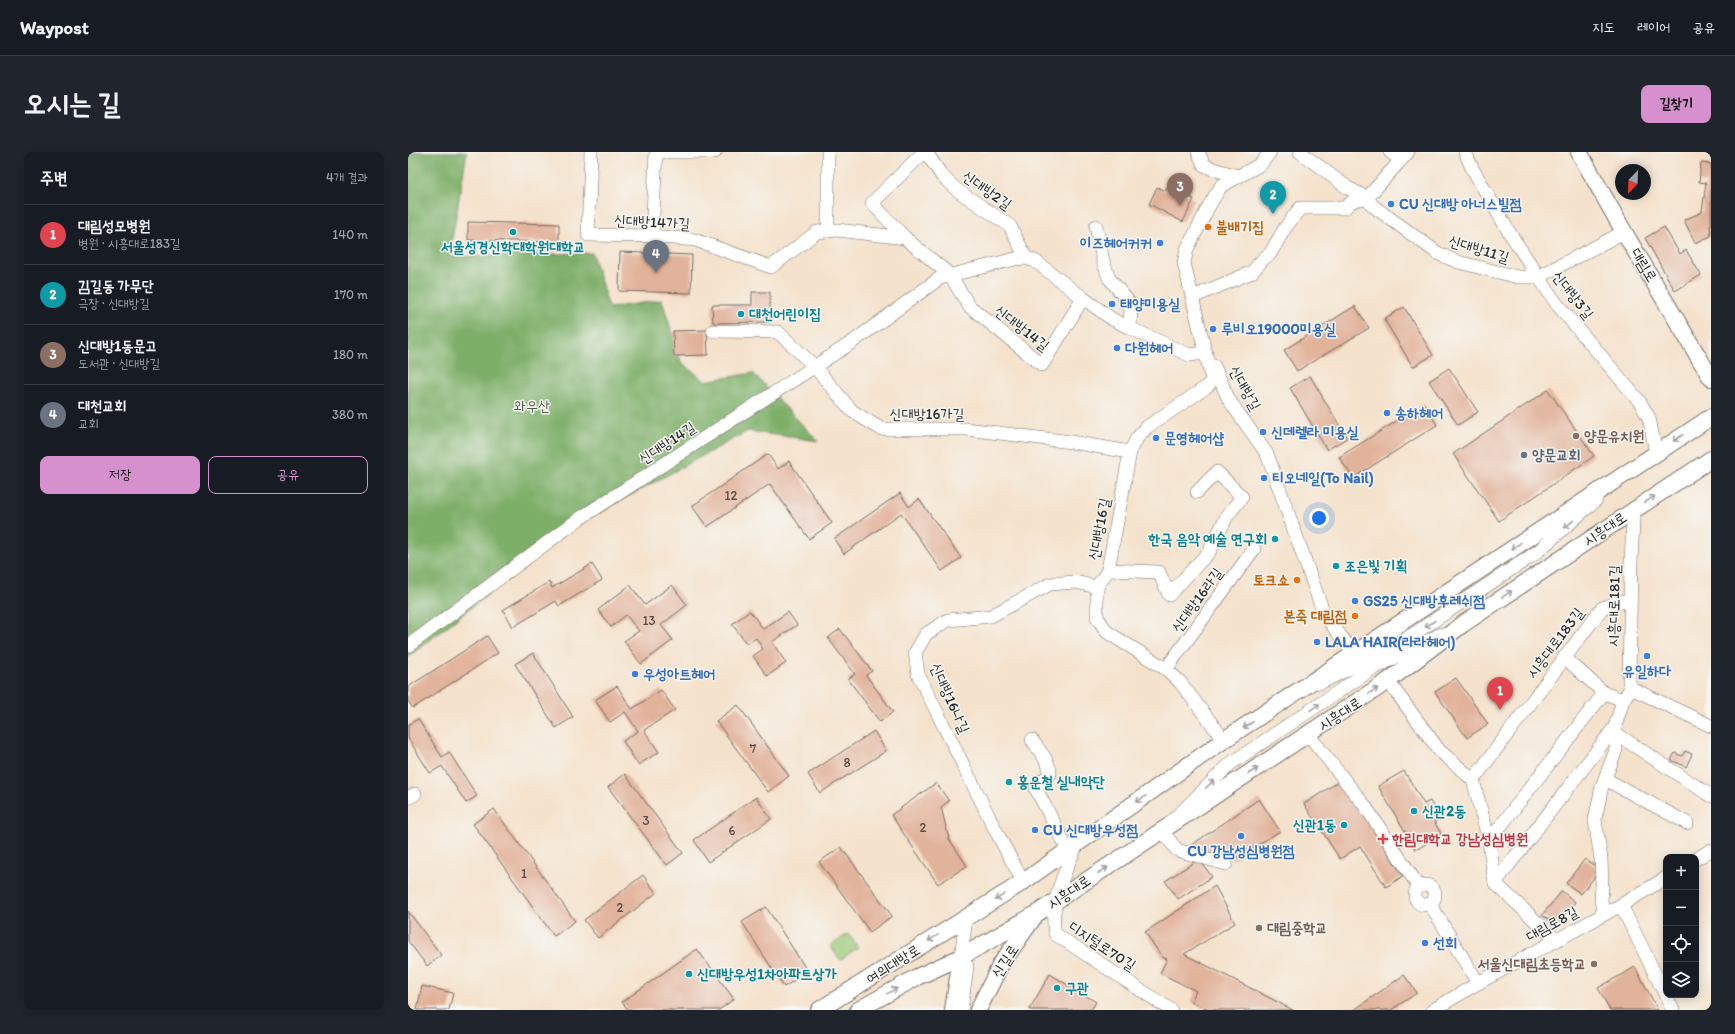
<!DOCTYPE html>
<html lang="ko">
<head>
<meta charset="utf-8">
<style>
	body { margin:0; font-family:Itim,"Poor Story",sans-serif; background:#20242c; color:#f1f3f6 }
	.controls { position:absolute; right:12px; bottom:12px; display:grid; overflow:hidden; border-radius:8px; box-shadow:0 2px 10px #0003 }
	.controls button { width:36px; height:36px; display:grid; place-items:center; padding:0; border:0; border-bottom:1px solid #363941; background:#171b24; color:#f1f3f6; font:20px sans-serif }
	.compass { position:absolute; left:1207px; top:12px; width:36px; height:36px; border-radius:50%; background:#171b24; box-shadow:0 2px 10px #0003; rotate:203deg }
	.you { position:absolute; left:911px; top:366px; width:14px; height:14px; margin:-10px; border:3px solid #fff; border-radius:50%; background:#1a73e8; box-shadow:0 0 0 6px #1a73e833 }
	.badge { display:grid; place-items:center; width:26px; height:26px; border-radius:50%; background:#d690ce; color:#fff; font-size:13px; font-weight:700 }
	.pin { position:absolute; translate:-50% -33px; filter:drop-shadow(0 1px 2px #0008) }
	.pin::after { content:''; position:absolute; top:21px; width:14px; height:12px; background:inherit; clip-path:polygon(0 0,100% 0,50% 100%) }
	.list { margin:0; padding:0; list-style:none }
	h2 { display:flex; justify-content:space-between; align-items:center; height:52px; margin:0; padding:0 16px; font-size:17px }
	h2 small { font-size:13px; font-weight:400; color:#9ea1a6 }
	.list li { display:grid; grid-template-columns:26px 1fr auto; gap:12px; align-items:center; box-sizing:border-box; height:60px; padding:0 16px; border-top:1px solid #363941 }
	.list b { display:block; font-size:15px; white-space:nowrap }
	.list p { margin:0; font-size:13px; white-space:nowrap; color:#9ea1a6 }
	.list em { font-size:13px; font-style:normal; color:#9ea1a6 }
	.actions { display:flex; gap:8px; padding:12px 16px }
	.actions a { flex:1; padding:9px 0; border:1px solid #d690ce; border-radius:8px; text-align:center; font-size:14px; color:#d690ce }
	.actions .main { background:#d690ce; color:#111 }
	.icon { flex:none; width:22px; height:22px; fill:none; stroke:currentColor; stroke-width:2; stroke-linecap:round; stroke-linejoin:round }
	.map { position:relative; flex:none; width:1303px; height:858px; overflow:hidden; border-radius:8px }
	header { display:flex; align-items:center; gap:24px; box-sizing:border-box; height:56px; padding:0 20px; background:#171b24; border-bottom:1px solid #363941 }
	header strong { font-size:19px }
	nav { display:flex; gap:22px; margin-inline-start:auto; font-size:14px }
	.intro { display:flex; align-items:center; justify-content:space-between; box-sizing:border-box; height:96px; padding:0 24px }
	h1 { margin:0; font-size:28px }
	.button { padding:10px 18px; border-radius:8px; background:#d690ce; color:#111; font-size:14px; font-weight:700 }
	main { display:flex; gap:24px; padding:0 24px }
	aside { flex:1; background:#171b24; border-radius:8px; box-shadow:0 2px 10px #0003 }
	.map>svg:first-child { display:block }
</style>
</head>
<body>
<header>
<strong>Waypost</strong>
<nav><a>지도</a><a>레이어</a><a>공유</a></nav>
</header>
<div class="intro"><h1>오시는 길</h1><a class="button">길찾기</a></div>
<main>
<aside>
<h2>주변<small>4개 결과</small></h2>
<ul class="list">
<li><span class="badge" style="background:#e0444e">1</span><div><b>대림성모병원</b><p>병원 · 시흥대로183길</p></div><em>140 m</em></li>
<li><span class="badge" style="background:#0f9aa8">2</span><div><b>김길동 가무단</b><p>극장 · 신대방길</p></div><em>170 m</em></li>
<li><span class="badge" style="background:#8d6e63">3</span><div><b>신대방1동문고</b><p>도서관 · 신대방길</p></div><em>180 m</em></li>
<li><span class="badge" style="background:#6b7280">4</span><div><b>대천교회</b><p>교회</p></div><em>380 m</em></li>
</ul>
<div class="actions"><a class="main">저장</a><a>공유</a></div>
</aside>
<div class="map">
<svg width="1303" height="858" viewBox="0 0 1303 858">
	<rect width="100%" height="100%" fill="#f6f6f2"/>
	<filter id="ink" filterUnits="userSpaceOnUse"><feTurbulence type="fractalNoise" baseFrequency=".025" numOctaves="2"/><feDisplacementMap in="SourceGraphic" scale="8" xChannelSelector="R" yChannelSelector="G"/><feConvolveMatrix kernelMatrix="1 2 1 2 8 2 1 2 1" color-interpolation-filters="sRGB"/></filter>
	<filter id="wash" filterUnits="userSpaceOnUse"><feTurbulence type="fractalNoise" baseFrequency=".012" numOctaves="4" result="noise"/><feDisplacementMap in="SourceGraphic" scale="16" xChannelSelector="R" yChannelSelector="G"/><feGaussianBlur stdDeviation="0.9" result="paint"/><feColorMatrix in="noise" values="0 0 0 0 0 0 0 0 0 0 0 0 0 0 0 0 0 1.4 0 .05"/><feComposite in="paint" operator="in"/></filter>
	<g filter="url(#wash)">
		<rect width="100%" height="100%" fill="#f5e2cc"/>
		<polygon fill="#9ecb79" stroke="#647b52" points="440,782 450,795 432,808 422,794"/>
		<polygon fill="#7eaf69" stroke="#546d4a" points="0,0 59,0 41,105 184,101 201,156 254,148 273,210 297,229 345,221 410,289 340,279 170,372 0,505"/>
		<g id="blocks">
			<g fill="#e2b39b">
				<polygon points="1293,11 1303,12 1303,74 1302,74 1303,84 1287,91 1276,68 1294,60 1298,31 1291,30"/>
				<polygon points="749,35 758,39 759,35 786,47 775,70 741,52"/>
				<polygon points="60,70 151,72 151,90 60,88"/>
				<polygon points="1256,75 1272,102 1278,98 1293,123 1267,139 1237,86"/>
				<polygon points="212,100 284,103 283,141 211,139"/>
				<polygon points="344,140 362,140 362,170 305,171 304,153 344,153"/>
				<polygon points="947,154 961,176 889,219 876,198"/>
				<polygon points="996,155 1025,203 1005,215 976,167"/>
				<polygon points="299,178 300,203 266,204 265,179"/>
				<polygon points="1041,216 1070,260 1050,273 1021,229"/>
				<polygon points="902,224 939,286 919,298 882,236"/>
				<polygon points="1140,238 1186,304 1091,369 1045,302"/>
				<polygon points="1016,252 1029,273 945,326 931,305"/>
				<polygon points="360,302 370,317 381,309 424,371 401,387 362,332 299,375 284,354"/>
				<polygon points="492,341 501,355 511,347 553,406 534,419 493,361 436,402 426,387"/>
				<polygon points="184,412 194,428 151,454 148,449 105,475 95,458 141,430 144,436"/>
				<polygon points="222,433 237,453 264,433 279,453 253,473 265,488 233,512 216,489 231,479 218,463 203,475 190,458"/>
				<polygon points="342,459 355,477 380,460 389,473 364,490 378,511 359,524 345,504 355,497 348,486 339,492 324,472"/>
				<polygon points="432,477 464,519 458,523 485,560 472,570 440,527 447,522 420,486"/>
				<polygon points="79,484 90,501 5,556 0,549 0,535"/>
				<polygon points="125,501 165,565 148,576 107,512"/>
				<polygon points="1048,526 1080,572 1059,586 1027,540"/>
				<polygon points="209,534 224,557 253,538 267,558 236,578 251,600 230,613 215,589 230,579 217,560 202,570 187,548"/>
				<polygon points="330,553 381,624 360,640 308,569"/>
				<polygon points="10,567 34,605 41,600 69,644 58,651 34,614 22,621 0,586 0,573"/>
				<polygon points="466,579 478,599 412,641 400,622"/>
				<polygon points="1277,599 1284,602 1278,615 1263,608 1267,601 1274,604"/>
				<polygon points="996,619 1016,652 1022,649 1032,665 1026,669 1033,682 1008,698 970,634"/>
				<polygon points="217,622 275,701 259,713 200,635"/>
				<polygon points="933,628 995,724 978,735 952,694 932,707 896,652"/>
				<polygon points="528,631 541,649 533,655 541,687 559,714 530,732 483,663"/>
				<polygon points="348,645 363,667 300,710 286,688"/>
				<polygon points="851,647 872,679 825,708 782,694"/>
				<polygon points="86,657 167,769 146,784 65,672"/>
				<polygon points="433,695 484,764 462,780 411,710"/>
				<polygon points="791,707 804,725 770,747 757,729"/>
				<polygon points="1177,707 1192,718 1173,742 1158,731"/>
				<polygon points="235,723 248,741 190,786 176,768"/>
				<polygon points="807,734 827,771 776,802 885,858 800,858 783,850 788,839 752,821 759,807 754,805 737,780"/>
				<polygon points="1154,739 1167,750 1148,774 1134,763"/>
				<polygon points="358,755 400,820 376,835 334,770"/>
				<polygon points="0,759 33,803 19,814 0,789"/>
				<polygon points="289,797 326,847 311,858 220,858 214,850"/>
				<polygon points="1227,815 1250,858 1202,858 1190,836"/>
				<polygon points="642,822 688,850 683,858 621,858"/>
				<polygon points="996,823 1009,841 983,858 946,858"/>
				<polygon points="14,834 45,841 41,858 9,858"/>
			</g>
		</g>
	</g>
	<g filter="url(#ink)">
		<use href="#blocks" fill-opacity="0" stroke="#726b63" stroke-width="1"/>
		<g fill="none" stroke-linecap="round" stroke-linejoin="round">
			<g stroke="#726b63" stroke-width="14">
				<g id="minor">
					<polyline points="183,0 180,83 244,84 287,88 363,115 409,80 429,78 497,86 542,123 561,154 634,213 675,146"/>
					<polyline points="420,0 420,79"/>
					<polyline points="518,0 534,24 549,38 602,74 618,106"/>
					<polyline points="790,0 796,13 805,17 830,24"/>
					<polyline points="892,0 940,36 959,46 965,54 1031,102 1050,110 1110,125 1130,125 1216,80"/>
					<polyline points="982,0 993,8"/>
					<polyline points="1057,0 1064,16 1101,80 1148,151 1232,250 1241,266 1248,301"/>
					<polyline points="688,74 695,109 701,126 723,153 722,176"/>
					<polyline points="244,84 248,0 307,0"/>
					<polyline points="497,86 464,51 516,0"/>
					<path d="M785,145l59,-25 12,-14 6,-4 15,-26 15,-20h45c7,-8 11,-9 22,-10l41,-46"/>
					<polyline points="305,179 370,180 406,214 444,259 473,277 558,277 663,290 722,300"/>
					<polyline points="806,214 821,248 859,302 916,462 946,502"/>
					<polyline points="700,418 751,420 761,443 801,400 819,364 834,345 809,320 789,340"/>
					<polyline points="0,494 171,367 443,191 532,126 607,107 618,106 627,109 675,146 704,167 722,176 781,203 798,201"/>
					<polyline points="1156,505 1196,541 1215,548"/>
					<polyline points="758,517 846,397"/>
					<polyline points="980,529 1031,598 1065,628 1081,689 1087,731 1148,788"/>
					<polyline points="912,531 989,493 1128,401 1188,348"/>
					<polyline points="1223,536 1303,574"/>
					<polyline points="1207,581 1303,644"/>
					<polyline points="900,582 957,654 1011,735"/>
					<path d="M624,588c6,9 19,23 18,34l-14,13v2l32,61"/>
					<polyline points="816,588 772,530 758,517 699,480 689,465 689,435 700,418 722,300 729,286 739,275 800,234 804,228 776,111 779,97 801,54 813,34 853,12 862,0"/>
					<polyline points="1197,627 1279,671"/>
					<polyline points="1065,628 1194,456 1213,449 1222,449"/>
					<polyline points="0,646 7,642"/>
					<polyline points="1081,689 1196,541"/>
					<path d="M669,692c-12,28 -28,59 -22,90l116,76"/>
					<polyline points="1288,707 1303,698"/>
					<polyline points="818,712 769,698 754,679 822,612 961,519 1033,482"/>
					<polyline points="615,730 589,681 510,522 507,501 518,482 540,468 583,464 642,432 667,430 689,435"/>
					<polyline points="1087,731 1207,575"/>
					<circle cx="1017" cy="743" r="10"/>
					<polyline points="1022,752 1070,831"/>
					<polyline points="1213,753 1265,858"/>
					<polyline points="1196,762 1193,749 1194,733 1193,707 1187,668 1194,634 1208,598 1207,575 1215,548 1223,536 1221,531 1223,410 1225,369 1224,359"/>
					<polyline points="553,805 558,766"/>
					<polyline points="553,858 559,814"/>
					<polyline points="1025,858 1070,831 1213,753 1258,726"/>
				</g>
			</g>
			<g stroke="#726b63" stroke-width="18">
				<g id="major">
					<polyline points="1171,0 1216,80 1303,226"/>
					<polyline points="411,858 615,730 816,588 1303,265"/>
					<polyline points="450,858 509,825 553,805 628,762 980,529 1055,472 1303,307"/>
					<polyline points="545,858 553,805"/>
					<polyline points="570,858 593,812 626,765"/>
				</g>
			</g>
			<use href="#minor" stroke="#fff" stroke-width="13"/>
			<use href="#major" stroke="#fff" stroke-width="16"/>
		</g>
		<defs><path id="oneway-shaft" d="M-6 0H5M1.5-3L5.5 0L1.5 3" fill="none" stroke-width="1.6" stroke-linecap="round" stroke-linejoin="round"/></defs>
		<g stroke="#a0a0a0">
			<use href="#oneway-shaft" transform="translate(1270 286) rotate(146)"/>
			<use href="#oneway-shaft" transform="translate(1242 347) rotate(-34)"/>
			<use href="#oneway-shaft" transform="translate(1161 372) rotate(139)"/>
			<use href="#oneway-shaft" transform="translate(1108 394) rotate(146)"/>
			<use href="#oneway-shaft" transform="translate(1099 442) rotate(-34)"/>
			<use href="#oneway-shaft" transform="translate(1022 472) rotate(146)"/>
			<use href="#oneway-shaft" transform="translate(965 539) rotate(-33)"/>
			<use href="#oneway-shaft" transform="translate(907 555) rotate(-34)"/>
			<use href="#oneway-shaft" transform="translate(840 573) rotate(147)"/>
			<use href="#oneway-shaft" transform="translate(845 619) rotate(-33)"/>
			<use href="#oneway-shaft" transform="translate(802 632) rotate(-44)"/>
			<use href="#oneway-shaft" transform="translate(733 647) rotate(145)"/>
			<use href="#oneway-shaft" transform="translate(695 718) rotate(-33)"/>
			<use href="#oneway-shaft" transform="translate(592 745) rotate(148)"/>
			<use href="#oneway-shaft" transform="translate(525 786) rotate(148)"/>
			<use href="#oneway-shaft" transform="translate(484 839) rotate(-29)"/>
		</g>
	</g>
	<g fill="#3f7fe0" stroke="#f6f6f2" stroke-width="1.5">
		<circle cx="983" cy="52" r="4"/>
		<circle cx="752" cy="91" r="4"/>
		<circle cx="704" cy="152" r="4"/>
		<circle cx="805" cy="177" r="4"/>
		<circle cx="709" cy="196" r="4"/>
		<circle cx="979" cy="261" r="4"/>
		<circle cx="855" cy="280" r="4"/>
		<circle cx="748" cy="286" r="4"/>
		<circle cx="856" cy="326" r="4"/>
		<circle cx="947" cy="449" r="4"/>
		<circle cx="909" cy="490" r="4"/>
		<circle cx="1239" cy="504" r="4"/>
		<circle cx="227" cy="522" r="4"/>
		<circle cx="627" cy="678" r="4"/>
		<circle cx="833" cy="684" r="4"/>
		<circle cx="1017" cy="791" r="4"/>
	</g>
	<g fill="#e8710a" stroke="#f6f6f2" stroke-width="1.5">
		<circle cx="800" cy="75" r="4"/>
		<circle cx="889" cy="428" r="4"/>
		<circle cx="947" cy="464" r="4"/>
	</g>
	<g fill="#0f9aa8" stroke="#f6f6f2" stroke-width="1.5">
		<circle cx="105" cy="80" r="4"/>
		<circle cx="333" cy="162" r="4"/>
		<circle cx="867" cy="387" r="4"/>
		<circle cx="928" cy="414" r="4"/>
		<circle cx="601" cy="630" r="4"/>
		<circle cx="1006" cy="659" r="4"/>
		<circle cx="936" cy="673" r="4"/>
		<circle cx="281" cy="822" r="4"/>
		<circle cx="649" cy="836" r="4"/>
	</g>
	<g fill="#8d6e63" stroke="#f6f6f2" stroke-width="1.5">
		<circle cx="1168" cy="284" r="4"/>
		<circle cx="851" cy="776" r="4"/>
		<circle cx="1186" cy="812" r="4"/>
	</g>
	<circle fill="#6b7280" stroke="#f6f6f2" stroke-width="1.5" cx="1116" cy="303" r="4"/>
	<path fill="#e0444e" stroke="#f6f6f2" stroke-width="1.5" d="M973 681h4v4h4v4h-4v4h-4v-4h-4v-4h4z"/>
	<g text-anchor="middle" dominant-baseline="central" stroke-width="3" stroke-linejoin="round" paint-order="stroke">
		<g font-size="13" fill="#594d47">
			<text x="323" y="343">12</text>
			<text x="241" y="468">13</text>
			<text x="345" y="596">7</text>
			<text x="439" y="610">8</text>
			<text x="238" y="668">3</text>
			<text x="515" y="675">2</text>
			<text x="324" y="678">6</text>
			<text x="116" y="721">1</text>
			<text x="212" y="755">2</text>
		</g>
		<g font-size="15" fill="#2b2b2b" stroke="#f6f6f2">
			<text transform="translate(579 38) rotate(35)">신대방2길</text>
			<text transform="translate(244 70) rotate(3)">신대방14가길</text>
			<text transform="translate(1071 97) rotate(17)">신대방11길</text>
			<text transform="translate(1236 113) rotate(59)">대림로</text>
			<text transform="translate(1165 143) rotate(52)">신대방3길</text>
			<text transform="translate(614 176) rotate(38)">신대방14길</text>
			<text transform="translate(837 236) rotate(61)">신대방길</text>
			<text x="519" y="262">신대방16가길</text>
			<text transform="translate(259 291) rotate(-33)">신대방14길</text>
			<text transform="translate(691 377) rotate(-79)">신대방16길</text>
			<text transform="translate(1197 377) rotate(-34)">시흥대로</text>
			<text transform="translate(789 448) rotate(-54)">신대방16라길</text>
			<text transform="translate(1206 454) rotate(-89)">시흥대로181길</text>
			<text transform="translate(1147 491) rotate(-53)">시흥대로183길</text>
			<text transform="translate(542 546) rotate(66)">신대방16나길</text>
			<text transform="translate(932 562) rotate(-33)">시흥대로</text>
			<text transform="translate(661 740) rotate(-34)">시흥대로</text>
			<text transform="translate(1144 772) rotate(-29)">대림로8길</text>
			<text transform="translate(694 794) rotate(33)">디지털로70길</text>
			<text transform="translate(597 809) rotate(-57)">신길로</text>
			<text transform="translate(485 812) rotate(-32)">여의대방로</text>
		</g>
		<g font-size="15" font-weight="bold" fill="#366cbe" stroke="#f6f6f2" text-anchor="start">
			<text x="991" y="52">CU 신대방 아너스빌점</text>
			<text x="744" y="91" text-anchor="end">이즈헤어커커</text>
			<text x="712" y="152">태양미용실</text>
			<text x="813" y="177">루비오19000미용실</text>
			<text x="717" y="196">다원헤어</text>
			<text x="987" y="261">송하헤어</text>
			<text x="863" y="280">신데렐라 미용실</text>
			<text x="756" y="286">문영헤어샵</text>
			<text x="864" y="326">티오네일(To Nail)</text>
			<text x="955" y="449">GS25 신대방후레쉬점</text>
			<text x="917" y="490">LALA HAIR(라라헤어)</text>
			<text x="1239" y="519" text-anchor="middle">유일하다</text>
			<text x="235" y="522">우성아트헤어</text>
			<text x="635" y="678">CU 신대방우성점</text>
			<text x="833" y="699" text-anchor="middle">CU 강남성심병원점</text>
			<text x="1025" y="791">선희</text>
		</g>
		<g font-size="15" font-weight="bold" fill="#c56008" stroke="#f6f6f2" text-anchor="end">
			<text x="808" y="75" text-anchor="start">불배기집</text>
			<text x="881" y="428">토크쇼</text>
			<text x="939" y="464">본죽 대림점</text>
		</g>
		<g font-size="15" font-weight="bold" fill="#0d838f" stroke="#f6f6f2" text-anchor="start">
			<text x="105" y="95" text-anchor="middle">서울성경신학대학원대학교</text>
			<text x="341" y="162">대천어린이집</text>
			<text x="859" y="387" text-anchor="end">한국 음악 예술 연구회</text>
			<text x="936" y="414">조은빛 기획</text>
			<text x="609" y="630">홍운철 실내악단</text>
			<text x="1014" y="659">신관2동</text>
			<text x="928" y="673" text-anchor="end">신관1동</text>
			<text x="289" y="822">신대방우성1차아파트상가</text>
			<text x="657" y="836">구관</text>
		</g>
		<g font-size="15" fill="#4e5b42" stroke="#f6f6f2">
			<text x="124" y="254">와우산</text>
		</g>
		<g font-size="15" font-weight="bold" fill="#785e54" stroke="#f6f6f2" text-anchor="start">
			<text x="1176" y="284">양문유치원</text>
			<text x="859" y="776">대림중학교</text>
			<text x="1178" y="812" text-anchor="end">서울신대림초등학교</text>
		</g>
		<g font-size="15" font-weight="bold" fill="#5b616d" stroke="#f6f6f2" text-anchor="start">
			<text x="1124" y="303">양문교회</text>
		</g>
		<g font-size="15" font-weight="bold" fill="#be3a42" stroke="#f6f6f2" text-anchor="start">
			<text x="984" y="687">한림대학교 강남성심병원</text>
		</g>
	</g>
</svg>
<div class="controls">
<button>+</button>
<button>−</button>
<button><svg class="icon" aria-label="locate" viewBox="0 0 24 24"><circle cx="12" cy="12" r="6"/><path d="M12 2v4M12 18v4M2 12h4M18 12h4"/></svg></button>
<button><svg class="icon" aria-label="layers" viewBox="0 0 24 24"><path d="M12 4l9 5-9 5-9-5zM3 14l9 5 9-5"/></svg></button>
</div>
<svg class="compass" viewBox="-18 -18 36 36"><path d="M0-13l5 13h-10z" fill="#e53935"/><path d="M0 13l5-13h-10z" fill="#9ea1a6"/></svg>
<div class="you"></div>
<div class="pin badge" style="left:1092px;top:558px;background:#e0444e">1</div>
<div class="pin badge" style="left:865px;top:62px;background:#0f9aa8">2</div>
<div class="pin badge" style="left:772px;top:54px;background:#8d6e63">3</div>
<div class="pin badge" style="left:248px;top:121px;background:#6b7280">4</div>
</div>
</main>
</body>
</html>
